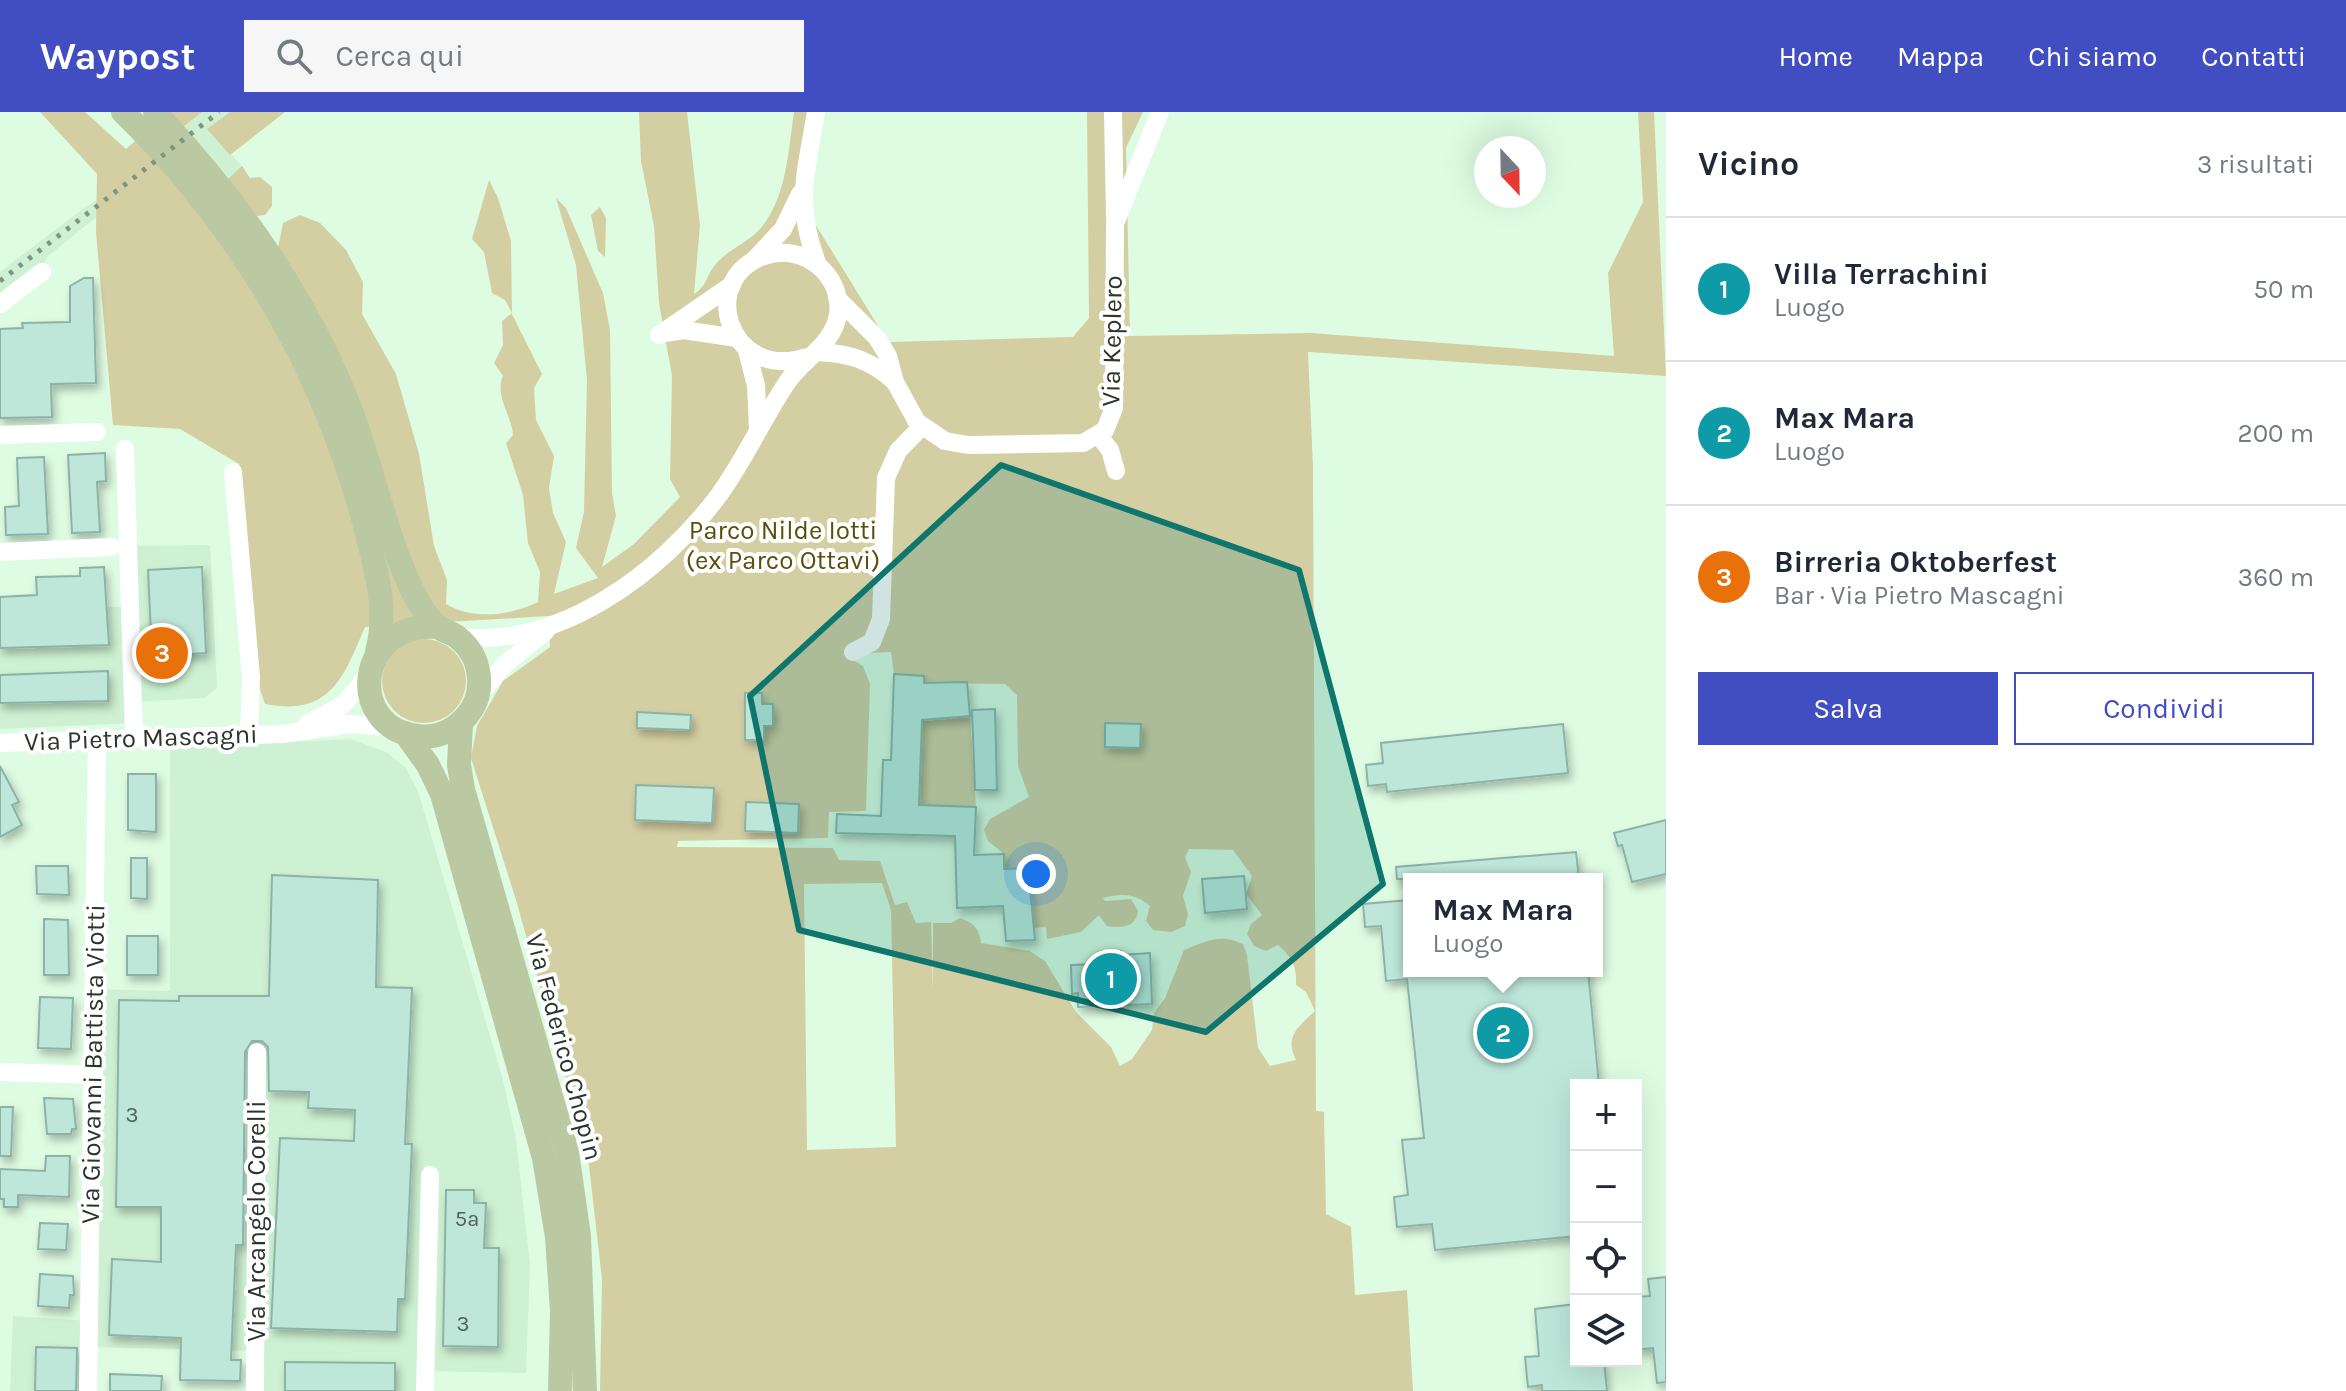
<!DOCTYPE html>
<html lang="it">
<head>
<meta charset="utf-8">
<style>
	body { margin:0; font-family:Karla,sans-serif; background:#f6f6f7; color:#1f2937 }
	.controls { position:absolute; right:24px; bottom:24px; display:grid; overflow:hidden; border-radius:0px; box-shadow:0 8px 32px #0002 }
	.controls button { width:72px; height:72px; display:grid; place-items:center; padding:0; border:0; border-bottom:2px solid #e0e1e3; background:#fff; color:#1f2937; font:40px sans-serif }
	.compass { position:absolute; left:1474px; top:24px; width:72px; height:72px; border-radius:50%; background:#fff; box-shadow:0 8px 32px #0002; rotate:158deg }
	.you { position:absolute; left:1036px; top:762px; width:28px; height:28px; margin:-20px; border:6px solid #fff; border-radius:50%; background:#1a73e8; box-shadow:0 0 0 12px #1a73e833 }
	.badge { display:grid; place-items:center; width:52px; height:52px; border-radius:50%; background:#404ec2; color:#fff; font-size:26px; font-weight:700 }
	.pin { position:absolute; translate:-50% -50%; border:4px solid #fff; box-shadow:0 2px 8px #0006 }
	.popup { position:absolute; left:1403px; top:761px; width:200px; height:104px; box-sizing:border-box; display:grid; place-content:center; border-radius:0px; background:#fff; filter:drop-shadow(0 2px 6px #0005); font-size:26px; white-space:nowrap; color:#747a83 }
	.popup b { font-size:30px; color:#1f2937 }
	.popup::after { content:''; position:absolute; left:50%; top:100%; margin-left:-16px; border:16px solid transparent; border-top-color:#fff }
	.list { margin:0; padding:0; list-style:none }
	h2 { display:flex; justify-content:space-between; align-items:center; height:104px; margin:0; padding:0 32px; font-size:34px }
	h2 small { font-size:26px; font-weight:400; color:#747a83 }
	.list li { display:grid; grid-template-columns:52px 1fr auto; gap:24px; align-items:center; box-sizing:border-box; height:144px; padding:0 32px; border-top:2px solid #e0e1e3 }
	.list b { display:block; font-size:30px; white-space:nowrap }
	.list p { margin:0; font-size:26px; white-space:nowrap; color:#747a83 }
	.list em { font-size:26px; font-style:normal; color:#747a83 }
	.actions { display:flex; gap:16px; padding:24px 32px }
	.actions a { flex:1; padding:18px 0; border:2px solid #404ec2; border-radius:0px; text-align:center; font-size:28px; color:#404ec2 }
	.actions .main { background:#404ec2; color:#fff }
	.icon { flex:none; width:44px; height:44px; fill:none; stroke:currentColor; stroke-width:2; stroke-linecap:round; stroke-linejoin:round }
	.map { position:relative; flex:none; width:1666px; height:1279px; overflow:hidden }
	header { display:flex; align-items:center; gap:48px; box-sizing:border-box; height:112px; padding:0 40px; background:#404ec2; color:#fff }
	header strong { font-size:38px }
	nav { display:flex; gap:44px; margin-inline-start:auto; font-size:28px }
	.search { width:560px; height:72px; background:#f6f6f7; display:flex; align-items:center; gap:20px; box-sizing:border-box; padding:0 28px; border-radius:0px; color:#747a83; font-size:30px }
	main { display:flex }
	aside { flex:1; background:#fff }
	.map>svg:first-child { display:block }
</style>
</head>
<body>
<header>
<strong>Waypost</strong>
<div class="search"><svg class="icon" aria-label="search" viewBox="0 0 24 24"><circle cx="10" cy="10" r="6"/><path d="M15 15l6 6"/></svg>Cerca qui</div>
<nav><a>Home</a><a>Mappa</a><a>Chi siamo</a><a>Contatti</a></nav>
</header>
<main>
<div class="map">
<svg width="1666" height="1279" viewBox="0 0 1666 1279">
	<defs>
		<filter id="shadow"><feDropShadow dx="3" dy="5.5" stdDeviation="4" flood-color="#0004"/></filter>
	</defs>
	<rect width="100%" height="100%" fill="#defce2"/>
	<g fill="#cdf1d2">
		<polygon points="202,0 230,0 208,17 242,54 227,69 182,15"/>
		<polygon points="156,57 48,144 42,156 0,188 0,160 88,93"/>
		<polygon points="210,433 217,576 204,586 134,590 134,611 0,617 0,501 130,494 129,434"/>
		<polygon points="350,627 386,640 405,655 418,679 503,968 516,1027 530,1153 526,1261 426,1259 425,1279 255,1279 255,1239 89,1235 88,1279 10,1279 13,1204 89,1209 94,877 170,879 170,636"/>
	</g>
	<g fill="#d4cea3" fill-rule="evenodd">
		<path d="M40,0h45l41,37 42,-37h34l-19,15 44,53 15,-14 8,12 10,-1 12,10v19l-7,9 -9,1 22,32 5,-25 17,-8 20,8 26,27 17,32 -1,32 34,60 23,80 15,92 13,34 -1,24c28,16 63,12 92,-2l2,-30 -12,-29 -5,-48 -17,-52 7,-8c-1,-19 -19,-40 -10,-59l-9,-13 9,-18 -1,-24 10,-8 -7,-13 -13,-7 -8,-41 -12,-13 17,-59 9,18 13,43 1,73 30,60 -8,14 2,32 18,36 -5,32 4,25 13,29 -12,52 44,-16 -22,-30 8,-36 3,-132 -11,-115 -20,-67 10,10 37,85 7,37 2,163 4,23 -14,51 32,-23 46,-47 -10,-18 2,-103 -13,-73 -5,-77 -13,-65 -2,-49h48l13,113 -6,69c13,-8 12,-18 21,-29 12,-15 32,-22 44,-35 28,-31 29,-79 35,-118h30l-14,77 2,30 76,123 185,-5 16,-19 -2,-206h56l-17,36 4,188 181,-3 303,23 -6,-83 35,-71 -5,-90h16l12,264 -358,-24 5,115 3,644 8,1 2,102 25,13 4,68 52,-5 6,101h-813l2,-112 -14,-122 -72,-257 -45,-142 6,-32 26,-45 47,-34 -1,-31 -184,11c-21,49 -34,90 -100,77l-8,-23 -18,-217 -59,-35 -67,-4 -17,-193 1,-58zM891,540l3,22 30,2 -6,129 58,2 -6,-91 -42,3 -1,-36 78,1 12,11 1,71 11,31 -39,22 -6,11 4,11 16,13v15l24,-1 5,60 13,-1 1,12 34,-7 18,-17 8,11c14,2 29,2 31,-15l-7,-12 -26,2 -2,-3c19,-5 32,-5 47,8l-4,15 7,9 18,2 14,-6 3,-12 -5,-18 8,-24 -6,-15 4,-8 44,1 19,26 -6,18 16,21 -11,9 -4,10 7,12 12,5 12,-6c14,12 19,22 18,40l10,7 9,19c-17,16 -31,26 -19,49l-26,6 -12,-18 -11,-93 -4,-11c-22,-11 -37,-3 -59,6l-19,48 -11,15 -2,17 -20,29 -12,7 -9,-19 -35,-35 -31,-51 -15,-10 -49,-8c-2,-15 -6,-19 -21,-25l-9,5h-18v69l-2,-70 -15,1 -9,-21 -12,3 -15,-44 -41,-1 -6,-12 -156,-1 1,-6 150,-3 1,-26 37,-1 4,-127 -7,-18 -20,-12zM1105,611l36,1 -1,23h-35zM882,771l9,27 5,237 -89,3 -3,-266z"/>
		<polygon points="230,0 285,0 230,43 207,17"/>
		<polygon points="600,95 606,106 605,145 598,139 591,103"/>
		<circle cx="424" cy="569" r="42"/>
	</g>
	<g fill="#bee7da" stroke="#8cb3a7" stroke-width="2" filter="url(#shadow)">
		<polygon points="84,166 93,166 96,271 51,272 52,305 0,306 0,217 23,216 22,211 70,210 70,174"/>
		<polygon points="105,341 106,369 97,370 100,420 72,421 68,343"/>
		<polygon points="44,345 48,422 6,423 5,395 19,394 17,346"/>
		<polygon points="104,455 109,533 0,536 0,485 37,483 36,465 80,464 80,456"/>
		<polygon points="202,455 206,541 152,544 148,458"/>
		<polygon points="108,559 108,589 0,591 0,563"/>
		<polygon points="894,562 924,564 924,571 967,570 970,604 922,608 919,693 976,695 974,743 1004,742 1004,757 1028,756 1035,828 1006,829 1003,794 957,796 955,724 836,721 837,702 881,704 883,648 891,648"/>
		<polygon points="745,581 762,581 762,592 773,592 773,614 764,614 764,628 745,628"/>
		<polygon points="995,597 997,678 975,678 972,598"/>
		<polygon points="637,600 691,603 690,618 637,616"/>
		<polygon points="1105,611 1141,612 1140,636 1105,635"/>
		<polygon points="1563,612 1568,661 1387,680 1386,672 1368,674 1366,653 1383,651 1381,631"/>
		<polygon points="0,654 19,690 12,693 22,713 0,725"/>
		<polygon points="128,662 156,662 156,720 128,718"/>
		<polygon points="636,673 714,676 712,711 635,708"/>
		<polygon points="746,690 799,692 798,721 745,719"/>
		<polygon points="1666,708 1666,762 1632,770 1622,733 1618,734 1614,721"/>
		<polygon points="1576,740 1579,767 1397,767 1396,755"/>
		<polygon points="131,746 147,746 147,787 131,786"/>
		<polygon points="36,754 68,754 69,783 37,782"/>
		<polygon points="272,763 378,768 376,875 412,876 405,1032 412,1032 405,1187 398,1187 397,1220 271,1216 280,1026 354,1029 355,998 308,996 309,980 269,979 268,935 262,929 252,929 245,940 243,1133 236,1133 231,1248 241,1248 240,1269 180,1268 181,1226 109,1223 112,1147 161,1150 161,1095 116,1095 119,888 179,889 179,884 269,884"/>
		<polygon points="1244,764 1247,797 1205,801 1202,767"/>
		<polygon points="1409,788 1409,859 1588,859 1599,973 1576,973 1576,1124 1435,1138 1432,1112 1397,1115 1394,1085 1408,1083 1402,1028 1424,1026 1407,867 1386,869 1381,814 1365,815 1363,792"/>
		<polygon points="44,807 68,808 69,863 44,863"/>
		<rect x="127" y="824" width="31" height="39"/>
		<polygon points="1121,839 1121,843 1150,841 1152,892 1078,895 1078,881 1072,882 1071,853 1100,852 1099,840"/>
		<polygon points="40,885 73,886 71,937 38,936"/>
		<polygon points="44,986 73,987 76,1017 72,1017 71,1022 47,1022"/>
		<polygon points="0,995 13,995 11,1044 0,1044"/>
		<polygon points="46,1044 70,1044 69,1085 18,1083 18,1095 4,1095 4,1087 0,1087 0,1057 45,1059"/>
		<polygon points="446,1078 474,1078 474,1091 486,1091 484,1136 499,1136 498,1235 443,1234"/>
		<polygon points="40,1111 68,1112 66,1138 38,1137"/>
		<polygon points="40,1162 73,1164 74,1183 70,1183 69,1196 38,1194"/>
		<polygon points="1666,1165 1666,1270 1657,1271 1653,1236 1636,1238 1636,1185 1650,1184 1648,1167"/>
		<polygon points="1576,1192 1576,1249 1604,1249 1607,1279 1542,1279 1542,1273 1528,1275 1525,1245 1539,1244 1535,1197"/>
		<polygon points="36,1235 77,1236 76,1279 35,1279"/>
		<polygon points="285,1250 395,1251 395,1279 285,1279"/>
		<polygon points="110,1262 162,1264 161,1279 110,1279"/>
	</g>
	<g fill="none" stroke-linecap="round" stroke-linejoin="round">
		<g stroke="#fff" stroke-width="18">
			<path d="M816,0c-10,61 -22,92 2,153"/>
			<polyline points="1113,0 1115,106"/>
			<polyline points="756,146 783,117 800,82"/>
			<polyline points="837,186 877,226 888,244 895,270 917,310 945,329 968,333 1083,331 1105,318 1114,296 1115,112 1160,0"/>
			<polyline points="0,192 42,160"/>
			<polyline points="665,221 683,218 737,226"/>
			<polyline points="659,223 732,173"/>
			<polyline points="747,238 756,274 758,317"/>
			<path d="M816,240c33,1 55,8 79,30"/>
			<polyline points="0,323 97,320"/>
			<polyline points="1099,324 1110,338 1116,359"/>
			<polyline points="125,337 134,624"/>
			<polyline points="233,360 251,565 249,621"/>
			<polyline points="0,440 111,435"/>
			<path d="M458,525c101,12 203,-64 261,-142 26,-36 44,-77 69,-114 16,-23 46,-37 50,-67 5,-39 -34,-70 -71,-59 -71,21 -40,128 40,102"/>
			<polyline points="853,540 872,530 881,507 886,366 898,339 922,314"/>
			<polyline points="478,584 504,553 546,519"/>
			<polyline points="307,612 343,593 369,562"/>
			<polyline points="0,631 282,622 350,612 393,615"/>
			<polyline points="0,960 94,963"/>
			<polyline points="88,1279 97,626"/>
			<polyline points="255,1279 257,940"/>
			<polyline points="425,1279 430,1063"/>
		</g>
		<g stroke="#bbc9a3" stroke-width="24">
			<path d="M123,0c117,115 200,255 242,414 10,41 24,84 12,125"/>
			<path d="M155,0c82,88 151,183 195,296 21,54 32,112 55,166 7,17 17,39 31,51 5,6 15,7 21,12 25,19 30,56 9,80 -12,13 -29,22 -48,19 -73,-8 -62,-115 19,-109"/>
			<polyline points="461,611 459,653 463,677 567,1040 579,1124 585,1279"/>
			<polyline points="405,621 428,653 442,682 544,1046 557,1125 562,1199 560,1279"/>
		</g>
		<polyline stroke="#809482" stroke-width="5" stroke-dasharray="4 8" stroke-linecap="butt" points="0,169 219,0"/>
	</g>
	<path fill="#0f766e" fill-opacity="0.2" stroke="#0f766e" stroke-width="6" stroke-linejoin="round" d="M1001,353l298,105 84,314 -177,148 -407,-102 -49,-234z"/>
	<g text-anchor="middle" dominant-baseline="central" stroke-width="8" stroke-linejoin="round" paint-order="stroke">
		<g font-size="22" fill="#4f6257">
			<text x="132" y="1003">3</text>
			<text x="467" y="1107">5a</text>
			<text x="463" y="1212">3</text>
		</g>
		<g font-size="26" fill="#2a352b" stroke="#fff">
			<text transform="translate(1112 229) rotate(-89)">Via Keplero</text>
			<text transform="translate(141 626) rotate(-2)">Via Pietro Mascagni</text>
			<text transform="translate(564 935) rotate(75)">Via Federico Chopin</text>
			<text transform="translate(93 952) rotate(-89)">Via Giovanni Battista Viotti</text>
			<text transform="translate(256 1109) rotate(-90)">Via Arcangelo Corelli</text>
		</g>
		<g font-size="26" fill="#594f0e" stroke="#fff">
			<text x="783" y="418">Parco Nilde Iotti<tspan x="783" dy="30">(ex Parco Ottavi)</tspan></text>
		</g>
	</g>
</svg>
<div class="controls">
<button>+</button>
<button>−</button>
<button><svg class="icon" aria-label="locate" viewBox="0 0 24 24"><circle cx="12" cy="12" r="6"/><path d="M12 2v4M12 18v4M2 12h4M18 12h4"/></svg></button>
<button><svg class="icon" aria-label="layers" viewBox="0 0 24 24"><path d="M12 4l9 5-9 5-9-5zM3 14l9 5 9-5"/></svg></button>
</div>
<svg class="compass" viewBox="-18 -18 36 36"><path d="M0-13l5 13h-10z" fill="#e53935"/><path d="M0 13l5-13h-10z" fill="#747a83"/></svg>
<div class="you"></div>
<div class="pin badge" style="left:1111px;top:867px;background:#0f9aa8">1</div>
<div class="pin badge" style="left:1503px;top:921px;background:#0f9aa8">2</div>
<div class="popup"><b>Max Mara</b>Luogo</div>
<div class="pin badge" style="left:162px;top:541px;background:#e8710a">3</div>
</div>
<aside>
<h2>Vicino<small>3 risultati</small></h2>
<ul class="list">
<li><span class="badge" style="background:#0f9aa8">1</span><div><b>Villa Terrachini</b><p>Luogo</p></div><em>50 m</em></li>
<li><span class="badge" style="background:#0f9aa8">2</span><div><b>Max Mara</b><p>Luogo</p></div><em>200 m</em></li>
<li><span class="badge" style="background:#e8710a">3</span><div><b>Birreria Oktoberfest</b><p>Bar · Via Pietro Mascagni</p></div><em>360 m</em></li>
</ul>
<div class="actions"><a class="main">Salva</a><a>Condividi</a></div>
</aside>
</main>
</body>
</html>
